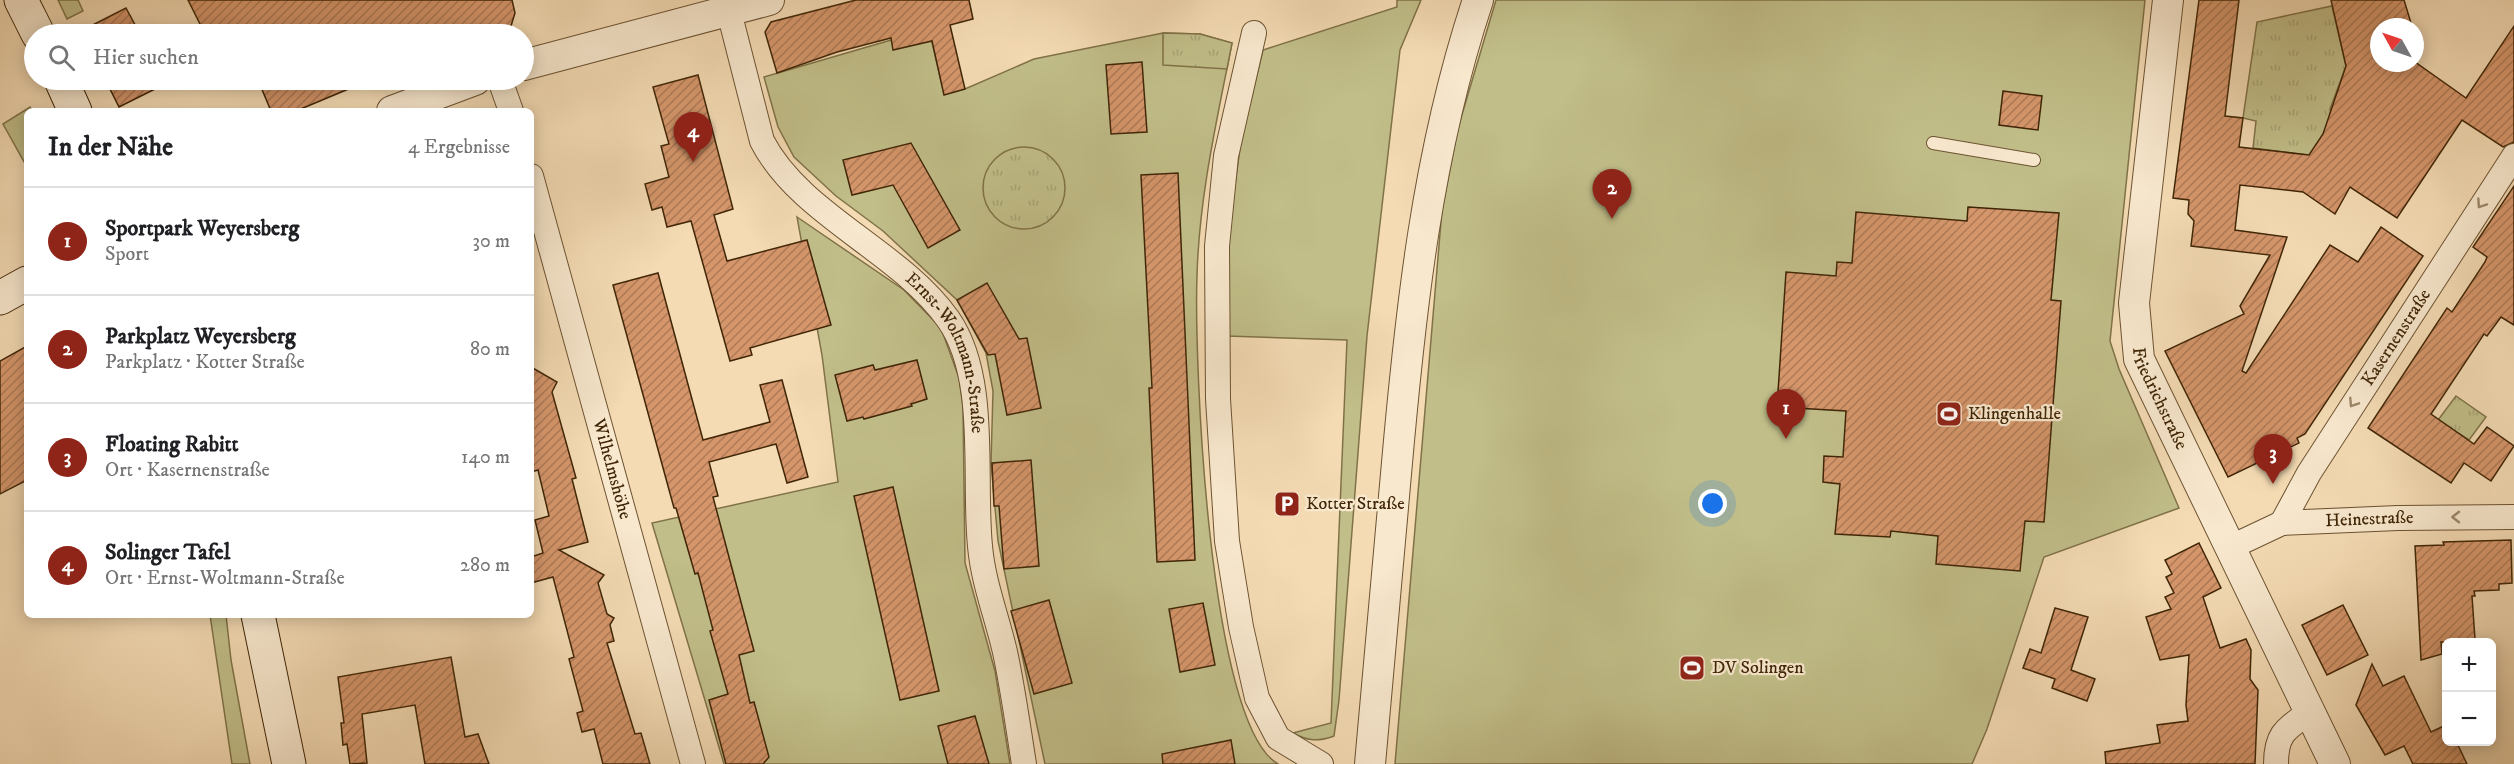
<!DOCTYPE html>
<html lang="de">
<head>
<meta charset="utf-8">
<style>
	body { margin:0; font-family:"IM FELL DW Pica",serif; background:#f2f2f2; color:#202124 }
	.controls { position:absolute; right:18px; bottom:18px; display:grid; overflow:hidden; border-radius:9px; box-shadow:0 3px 15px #0003 }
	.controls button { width:54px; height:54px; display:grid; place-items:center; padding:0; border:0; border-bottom:2px solid #e0e0e0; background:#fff; color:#202124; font:30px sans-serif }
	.compass { position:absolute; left:2370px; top:18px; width:54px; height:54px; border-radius:50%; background:#fff; box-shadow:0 3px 15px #0003; rotate:310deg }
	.you { position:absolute; left:1713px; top:504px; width:21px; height:21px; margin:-15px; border:4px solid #fff; border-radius:50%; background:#1a73e8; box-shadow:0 0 0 9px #1a73e833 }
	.badge { display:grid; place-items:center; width:39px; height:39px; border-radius:50%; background:#8f2418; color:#fff; font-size:20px; font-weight:700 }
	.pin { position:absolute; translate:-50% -50px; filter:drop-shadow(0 2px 3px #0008) }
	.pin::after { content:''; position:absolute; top:32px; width:21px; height:18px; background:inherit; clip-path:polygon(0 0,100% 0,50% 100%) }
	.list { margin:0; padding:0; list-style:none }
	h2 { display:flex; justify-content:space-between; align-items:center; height:78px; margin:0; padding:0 24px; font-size:26px }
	h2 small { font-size:20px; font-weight:400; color:#757577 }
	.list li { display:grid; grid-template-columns:39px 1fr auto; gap:18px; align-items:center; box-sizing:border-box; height:108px; padding:0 24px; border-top:2px solid #e0e0e0 }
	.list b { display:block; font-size:22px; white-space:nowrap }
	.list p { margin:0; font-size:20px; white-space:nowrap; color:#757577 }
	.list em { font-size:20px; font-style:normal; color:#757577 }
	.icon { flex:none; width:33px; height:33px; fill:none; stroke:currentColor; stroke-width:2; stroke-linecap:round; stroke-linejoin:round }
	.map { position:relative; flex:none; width:2514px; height:764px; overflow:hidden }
	.search { position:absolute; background:#fff; box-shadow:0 3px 15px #0003; left:24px; top:24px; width:510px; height:66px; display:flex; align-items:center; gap:15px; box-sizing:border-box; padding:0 21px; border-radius:33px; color:#757577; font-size:22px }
	.panel { position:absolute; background:#fff; box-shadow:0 3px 15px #0003; left:24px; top:108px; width:510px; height:510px; border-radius:9px }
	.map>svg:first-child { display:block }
</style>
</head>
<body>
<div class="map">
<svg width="2514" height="764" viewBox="0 0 2514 764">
	<defs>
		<pattern id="park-tufts" width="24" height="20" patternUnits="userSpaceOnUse" patternTransform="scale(1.5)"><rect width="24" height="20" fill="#c1be89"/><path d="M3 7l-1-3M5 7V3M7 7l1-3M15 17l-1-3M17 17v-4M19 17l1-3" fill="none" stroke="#a7a375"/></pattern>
		<pattern id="building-hatch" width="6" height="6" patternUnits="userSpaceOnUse" patternTransform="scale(1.5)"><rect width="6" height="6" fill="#d5966b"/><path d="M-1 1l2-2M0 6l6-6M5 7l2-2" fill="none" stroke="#ae7a56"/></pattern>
	</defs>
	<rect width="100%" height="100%" fill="#f4dbb4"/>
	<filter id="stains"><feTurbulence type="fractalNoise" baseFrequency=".00333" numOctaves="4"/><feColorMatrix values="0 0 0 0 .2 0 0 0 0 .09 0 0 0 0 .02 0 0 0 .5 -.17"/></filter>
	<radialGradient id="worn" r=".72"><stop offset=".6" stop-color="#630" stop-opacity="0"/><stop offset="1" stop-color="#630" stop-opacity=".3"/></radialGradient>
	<g fill="#c1be89" stroke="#807248" stroke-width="1.5">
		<polygon points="58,0 78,0 83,11 67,19"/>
		<path d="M1397,0h24l-21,50 -33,286 -28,364 -5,36c-16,6 -26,5 -41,-3l38,-10 16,-383 -120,-4 -2,-72 5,-42 11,-81 22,-91 134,-43z"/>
		<polygon points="1496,0 2145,0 2110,341 2119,369 2179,508 2044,557 1987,729 1972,764 1395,764 1442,210 1458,128"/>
		<path d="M929,29l15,65 21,-5 69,-30 129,-26 37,1 32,9c-15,77 -33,154 -35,233 -3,82 11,448 81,488h-233l-47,-223 -7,-78 2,-72 -7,-38 -29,-53 -74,-69 -47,-35 -42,-39 -16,-30 -14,-50z"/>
		<polygon points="30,107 32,111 27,111 27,167 3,124"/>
		<polygon points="797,217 904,290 941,328 959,378 963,407 965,563 995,671 1010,764 724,764 652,523 838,482 822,355"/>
		<polygon points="210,615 226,615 231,660 250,764 232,764"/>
	</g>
	<g fill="url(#park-tufts)" stroke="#807248" stroke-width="1.5">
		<polygon points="2332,6 2346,66 2330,109 2335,114 2323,134 2315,156 2253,148 2256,121 2243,118 2257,22"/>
		<polygon points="1163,33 1200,34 1232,43 1227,69 1163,65"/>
		<circle cx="1024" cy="188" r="41"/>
		<polygon points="2456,396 2486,417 2469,440 2438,420"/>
	</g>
	<g fill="url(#building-hatch)" stroke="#402607" stroke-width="1.5">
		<polygon points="188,0 512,0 515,13 511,26 501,28 496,25 459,34 205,34"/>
		<polygon points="856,0 969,0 973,19 950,25 965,89 944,95 932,41 893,50 891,38 837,52 777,73 765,32 771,22"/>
		<polygon points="2199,0 2239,0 2225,116 2243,118 2239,147 2309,155 2323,134 2346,66 2331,0 2404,0 2411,23 2406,27 2379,27 2379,63 2415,62 2466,98 2514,26 2514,142 2503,147 2462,120 2397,218 2350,187 2335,214 2303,192 2240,185 2235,230 2287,237 2242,371 2246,373 2330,245 2358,262 2381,227 2423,256 2305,434 2297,438 2299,443 2228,477 2165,351 2244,314 2240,306 2270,255 2191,246 2194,221 2188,214 2189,200 2173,198"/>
		<polygon points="126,8 140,34 75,34"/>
		<polygon points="1142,62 1147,132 1111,134 1106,65"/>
		<polygon points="698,75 733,209 714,215 727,261 807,240 831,325 750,348 752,355 730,361 691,221 667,227 662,207 652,210 645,184 669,177 661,146 669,144 653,87"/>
		<polygon points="123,80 173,80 119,107 109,87"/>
		<polygon points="258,80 370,80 296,111 271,111"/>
		<polygon points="2003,91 2042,96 2038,130 1999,125"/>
		<polygon points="911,143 960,230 928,248 893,185 852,195 843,160"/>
		<polygon points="1178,173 1195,560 1157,562 1149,388 1152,388 1141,175"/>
		<polygon points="2514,186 2514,325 2501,317 2487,336 2484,334 2431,414 2474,444 2487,427 2514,446 2491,481 2464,463 2451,483 2368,428 2447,308 2452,312 2485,262 2487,257 2473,247"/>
		<polygon points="1968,207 2059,213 2051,300 2061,301 2044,522 2025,521 2020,571 1936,564 1938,536 1891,531 1890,537 1835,534 1840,484 1823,482 1824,456 1843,457 1846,411 1777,407 1786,272 1836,276 1837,262 1852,263 1856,212 1967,221"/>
		<polygon points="658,273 703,440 770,422 760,385 782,380 808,477 787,483 776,444 709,462 718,496 713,497 754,651 739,655 750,703 754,702 769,757 763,764 726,764 709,700 728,694 710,631 713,630 698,573 695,574 676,508 674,508 613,285"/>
		<polygon points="987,283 1019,339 1027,338 1041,408 1007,415 995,354 988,355 957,300"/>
		<polygon points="27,346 27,480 0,494 0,361"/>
		<polygon points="917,360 927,399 911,404 912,406 864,419 863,417 847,421 835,375 873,365 875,370"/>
		<polygon points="531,367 557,382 552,392 576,478 572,479 588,542 559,550 604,575 598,583 607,614 614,618 610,625 614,641 607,643 635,734 641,733 650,764 603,764 594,729 582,732 577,713 583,711 569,659 574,657 553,577 531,583 531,557 543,553 535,520 549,516 538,470 531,472"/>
		<polygon points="1031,460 1039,566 1004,569 999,506 994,506 992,463"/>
		<polygon points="893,487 939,691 900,700 854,496"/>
		<polygon points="2511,540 2512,583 2499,584 2499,590 2474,591 2475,596 2472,596 2475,639 2462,642 2441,642 2442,654 2421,660 2415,546 2444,545 2443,542"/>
		<polygon points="2199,543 2221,588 2203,597 2220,648 2246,639 2251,650 2250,679 2258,690 2255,764 2106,764 2105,752 2160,743 2157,725 2188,721 2186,705 2189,655 2160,660 2146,617 2171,609 2165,597 2174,593 2166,577 2172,574 2165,560"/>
		<polygon points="1049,600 1072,683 1034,694 1011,611"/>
		<polygon points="1203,603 1215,665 1180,672 1169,609"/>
		<polygon points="2343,605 2368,655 2327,675 2302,625"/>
		<polygon points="2055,608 2088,617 2071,670 2095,679 2087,701 2052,688 2055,679 2023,668 2030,649 2041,653"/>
		<polygon points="451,657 465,737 478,734 489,764 425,764 415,705 362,714 367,763 350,764 347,744 343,745 341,723 344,723 338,677"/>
		<polygon points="2372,664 2383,686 2404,676 2431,732 2446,725 2446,741 2456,741 2467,764 2413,764 2404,746 2385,755 2356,705"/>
		<polygon points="975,716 989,764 948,764 938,726"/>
		<polygon points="1231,740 1235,764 1163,764 1162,754"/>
	</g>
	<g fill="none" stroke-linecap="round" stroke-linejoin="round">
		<g stroke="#6d5332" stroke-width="14">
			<polyline id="service" points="1933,143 2034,160"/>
		</g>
		<g stroke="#6d5332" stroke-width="26">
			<g id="minor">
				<path id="s1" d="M726,0l36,141c38,74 138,110 186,178 41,58 25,158 32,227 3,36 17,71 25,106 8,37 13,75 19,112"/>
				<polyline points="1254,33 1226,156 1217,246 1218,399 1227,541 1241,627 1257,698 1278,738 1321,764"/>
				<polyline points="500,80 511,111"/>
				<path id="s2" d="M531,176l162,588"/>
				<path id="s3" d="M2282,523l27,-50 205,-317"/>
				<path id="s4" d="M2229,548l53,-25 116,-5 116,-1"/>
				<path d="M2276,764c0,-31 10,-35 34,-52"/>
			</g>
		</g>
		<g stroke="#6d5332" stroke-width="32">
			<g id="tertiary">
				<path id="s5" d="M2168,0l-34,303 5,56 196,405"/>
				<polyline points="524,65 769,0"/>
				<polyline points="392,111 475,80"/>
				<path d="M1370,764c9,-97 17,-193 26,-290 14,-160 31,-321 82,-474"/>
			</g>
		</g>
		<g stroke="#402607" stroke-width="35">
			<g id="secondary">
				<polyline points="21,0 38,34"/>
				<polyline points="61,80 75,111"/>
				<polyline points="0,298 27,283"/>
				<polyline points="258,615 289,764"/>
			</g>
		</g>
		<use href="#service" stroke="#f8e8ce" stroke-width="12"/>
		<use href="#minor" stroke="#f8e8ce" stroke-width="24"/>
		<use href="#tertiary" stroke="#f8e8ce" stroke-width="30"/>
		<use href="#secondary" stroke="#f8e8ce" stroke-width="33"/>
	</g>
	<defs><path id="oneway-chevron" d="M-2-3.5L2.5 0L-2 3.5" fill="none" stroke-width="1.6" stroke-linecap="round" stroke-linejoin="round" transform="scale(1.5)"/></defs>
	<g stroke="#9c876a">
		<use href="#oneway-chevron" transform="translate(2481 204) rotate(124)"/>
		<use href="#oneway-chevron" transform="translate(2353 403) rotate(123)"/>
		<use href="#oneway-chevron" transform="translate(2456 517) rotate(180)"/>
	</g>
	<defs>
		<g id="stadium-square" transform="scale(1.35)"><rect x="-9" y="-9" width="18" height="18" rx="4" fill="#8f2418" stroke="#f8e8ce"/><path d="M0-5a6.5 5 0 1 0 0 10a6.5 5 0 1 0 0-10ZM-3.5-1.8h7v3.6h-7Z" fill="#fff"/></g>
		<g id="parking-square" transform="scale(1.35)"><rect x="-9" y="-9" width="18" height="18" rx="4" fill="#8f2418" stroke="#f8e8ce"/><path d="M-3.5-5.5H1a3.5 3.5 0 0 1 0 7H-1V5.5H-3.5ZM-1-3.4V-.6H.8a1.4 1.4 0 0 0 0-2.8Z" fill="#fff"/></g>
	</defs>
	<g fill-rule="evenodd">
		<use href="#stadium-square" x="1949" y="414"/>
		<use href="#parking-square" x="1287" y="504"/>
		<use href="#stadium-square" x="1692" y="668"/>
	</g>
	<g text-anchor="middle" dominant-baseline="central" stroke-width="4.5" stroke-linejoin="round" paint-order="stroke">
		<g font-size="18" fill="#402607" stroke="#f8e8ce">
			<text stroke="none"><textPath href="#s3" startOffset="218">Kasernenstraße</textPath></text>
			<text stroke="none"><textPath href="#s1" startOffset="435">Ernst-Woltmann-Straße</textPath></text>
			<text stroke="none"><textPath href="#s5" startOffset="405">Friedrichstraße</textPath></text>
			<text stroke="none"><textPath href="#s2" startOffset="304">Wilhelmshöhe</textPath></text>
			<text stroke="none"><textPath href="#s4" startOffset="146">Heinestraße</textPath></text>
		</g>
		<g font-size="18" fill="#402607" stroke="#f8e8ce" text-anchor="start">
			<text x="1968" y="414">Klingenhalle</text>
			<text x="1306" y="504">Kotter Straße</text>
			<text x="1712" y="668">DV Solingen</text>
		</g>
	</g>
	<rect width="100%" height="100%" filter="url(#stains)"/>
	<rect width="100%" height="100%" fill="url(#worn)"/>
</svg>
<div class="controls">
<button>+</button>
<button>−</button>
</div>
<svg class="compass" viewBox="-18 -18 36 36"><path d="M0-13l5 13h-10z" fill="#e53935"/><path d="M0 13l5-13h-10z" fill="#757577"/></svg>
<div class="you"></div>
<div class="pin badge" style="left:1786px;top:439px">1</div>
<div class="pin badge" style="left:1612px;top:219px">2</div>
<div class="pin badge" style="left:2273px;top:484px">3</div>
<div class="pin badge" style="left:693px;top:162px">4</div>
<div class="search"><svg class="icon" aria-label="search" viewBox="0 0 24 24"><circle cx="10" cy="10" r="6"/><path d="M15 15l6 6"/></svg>Hier suchen</div>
<section class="panel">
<h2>In der Nähe<small>4 Ergebnisse</small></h2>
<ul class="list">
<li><span class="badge">1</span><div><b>Sportpark Weyersberg</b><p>Sport</p></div><em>30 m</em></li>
<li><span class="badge">2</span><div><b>Parkplatz Weyersberg</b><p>Parkplatz · Kotter Straße</p></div><em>80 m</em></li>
<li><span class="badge">3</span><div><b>Floating Rabitt</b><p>Ort · Kasernenstraße</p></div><em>140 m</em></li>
<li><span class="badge">4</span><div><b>Solinger Tafel</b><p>Ort · Ernst-Woltmann-Straße</p></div><em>280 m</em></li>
</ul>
</section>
</div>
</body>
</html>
